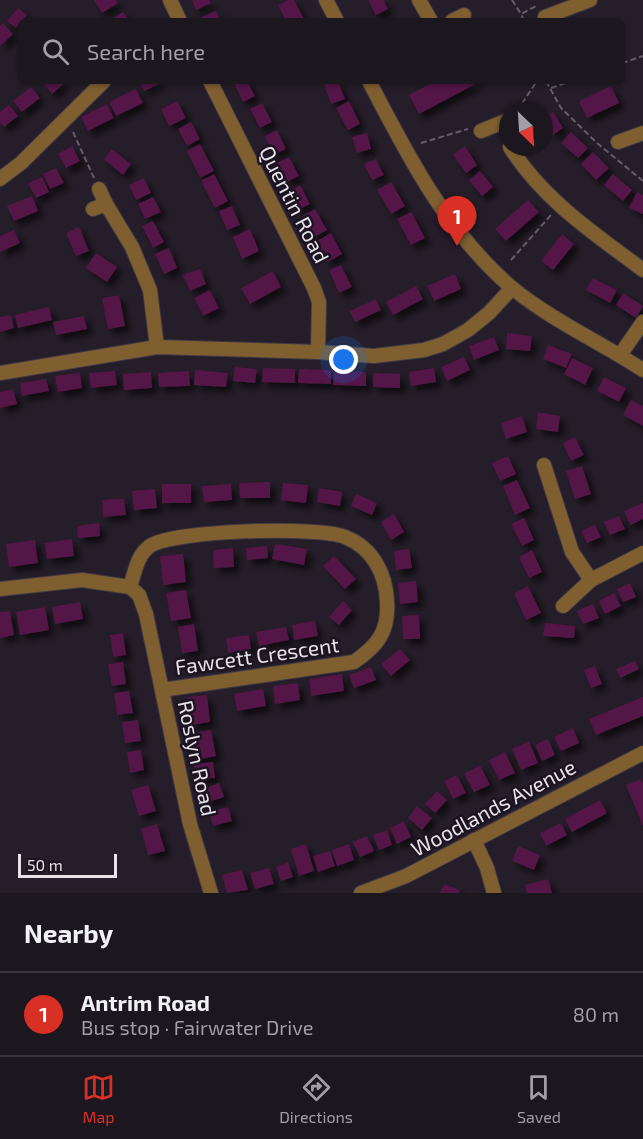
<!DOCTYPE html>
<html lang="en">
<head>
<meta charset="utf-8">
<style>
	body { margin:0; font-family:"Exo 2",sans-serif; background:#251f28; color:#f1f3f6 }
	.compass { position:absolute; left:499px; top:102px; width:54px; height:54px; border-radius:50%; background:#1c161f; box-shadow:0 2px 4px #0004; rotate:155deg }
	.scale { position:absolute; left:18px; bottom:15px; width:99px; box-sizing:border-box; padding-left:6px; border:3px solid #e7e2ea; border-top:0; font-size:16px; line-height:21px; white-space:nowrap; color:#e7e2ea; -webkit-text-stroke:4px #1c1420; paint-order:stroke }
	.you { position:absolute; left:344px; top:360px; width:21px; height:21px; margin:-15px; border:4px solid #fff; border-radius:50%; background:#1a73e8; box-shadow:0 0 0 9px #1a73e833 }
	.badge { display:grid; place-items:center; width:39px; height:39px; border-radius:50%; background:#d93025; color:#fff; font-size:20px; font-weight:700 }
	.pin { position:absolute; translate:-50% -50px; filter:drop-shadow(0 2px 3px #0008) }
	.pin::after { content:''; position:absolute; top:32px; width:21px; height:18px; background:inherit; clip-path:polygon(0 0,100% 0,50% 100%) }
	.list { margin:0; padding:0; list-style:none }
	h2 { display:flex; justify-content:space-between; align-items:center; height:78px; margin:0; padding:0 24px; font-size:26px }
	h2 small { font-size:20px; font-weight:400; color:#a09fa4 }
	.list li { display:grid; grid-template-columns:39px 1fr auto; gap:18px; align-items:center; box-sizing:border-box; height:84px; padding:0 24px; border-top:2px solid #3a353d }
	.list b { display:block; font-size:22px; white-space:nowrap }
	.list p { margin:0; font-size:20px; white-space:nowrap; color:#a09fa4 }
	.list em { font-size:20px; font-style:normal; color:#a09fa4 }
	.icon { flex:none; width:33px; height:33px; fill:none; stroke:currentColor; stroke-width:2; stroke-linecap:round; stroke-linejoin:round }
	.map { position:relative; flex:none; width:643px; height:893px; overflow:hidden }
	.search { position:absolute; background:#1c161f; box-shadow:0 2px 4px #0004; left:18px; right:18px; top:18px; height:66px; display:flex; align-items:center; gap:15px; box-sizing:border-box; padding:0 21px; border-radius:9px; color:#a09fa4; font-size:22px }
	.sheet { height:162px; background:#1c161f }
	nav { display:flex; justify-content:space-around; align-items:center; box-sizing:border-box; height:84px; border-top:2px solid #3a353d; background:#1c161f; font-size:16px; color:#a09fa4 }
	nav a { display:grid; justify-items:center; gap:3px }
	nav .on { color:#d93025 }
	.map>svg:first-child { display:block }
</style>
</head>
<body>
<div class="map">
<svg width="643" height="893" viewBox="0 0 643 893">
	<defs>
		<filter id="shadow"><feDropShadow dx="5.5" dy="5.5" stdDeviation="3" flood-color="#0009"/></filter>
	</defs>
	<rect width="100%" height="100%" fill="#251d29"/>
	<g fill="#531646" filter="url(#shadow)">
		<polygon points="94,0 116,0 118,3 102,13"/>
		<polygon points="192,0 209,0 211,3 196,10"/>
		<polygon points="288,0 294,0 305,21 286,21 278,5"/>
		<polygon points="368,0 383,0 388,9 376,15"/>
		<polygon points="18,8 27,15 16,28 7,21"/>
		<polygon points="216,11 221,21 204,21 202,17"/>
		<polygon points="123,12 130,21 113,21 112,19"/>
		<polygon points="3,23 13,34 0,46 0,26"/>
		<polygon points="45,81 67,81 52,94 43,83"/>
		<polygon points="139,81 165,81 144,91"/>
		<polygon points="238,81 247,81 255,96 243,102 234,83"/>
		<polygon points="338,81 345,99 331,104 324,85"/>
		<polygon points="435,81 481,81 419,114 409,95"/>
		<polygon points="611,86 619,103 587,118 579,101"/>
		<polygon points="31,87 40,98 22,112 13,101"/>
		<polygon points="136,89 143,103 116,116 109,102"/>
		<polygon points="177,101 186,118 169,126 161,109"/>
		<polygon points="349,101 360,124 348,130 336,108"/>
		<polygon points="262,103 272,122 260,128 250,109"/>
		<polygon points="107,104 114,118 88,131 81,117"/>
		<polygon points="9,105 18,116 4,127 0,122 0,112"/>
		<polygon points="553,112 563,128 553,135 544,119"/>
		<polygon points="191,122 200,139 187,146 178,129"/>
		<polygon points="277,130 286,149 274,155 265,136"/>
		<polygon points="571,132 588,148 578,158 561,143"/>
		<polygon points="367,133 371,149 357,153 352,137"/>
		<polygon points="200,144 214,171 200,178 187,151"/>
		<polygon points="72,146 80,161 66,168 58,154"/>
		<polygon points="465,146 477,165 466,173 453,155"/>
		<polygon points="112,149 131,164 123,175 104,159"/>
		<polygon points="593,152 609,168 596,180 581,164"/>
		<polygon points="289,157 299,176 287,182 277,163"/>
		<polygon points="376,159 384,175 372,180 364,164"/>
		<polygon points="56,168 64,183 50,189 43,174"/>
		<polygon points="480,171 493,187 482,196 469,180"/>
		<polygon points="214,174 228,201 215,208 201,181"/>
		<polygon points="613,174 632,190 623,201 604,185"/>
		<polygon points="42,177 49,192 36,198 28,183"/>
		<polygon points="144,178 151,193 136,200 129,185"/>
		<polygon points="391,182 405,206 391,214 377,190"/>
		<polygon points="300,185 310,204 298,210 288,191"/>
		<polygon points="637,192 643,195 643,214 629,208"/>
		<polygon points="32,196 38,211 14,221 7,206"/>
		<polygon points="153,197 161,212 145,219 138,204"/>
		<polygon points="528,200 539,212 506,241 495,229"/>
		<polygon points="232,206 240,225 227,230 219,211"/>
		<polygon points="315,209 327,230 314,237 302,216"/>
		<polygon points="411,212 425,238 411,245 397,219"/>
		<polygon points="153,221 164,242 153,248 142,226"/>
		<polygon points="79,227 89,251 76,256 66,233"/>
		<polygon points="250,229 259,251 242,259 233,237"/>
		<polygon points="14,230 20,243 0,252 0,236"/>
		<polygon points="331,233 342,254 328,262 317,241"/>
		<polygon points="562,234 574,244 553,270 541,261"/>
		<polygon points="169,248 177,268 164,274 155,254"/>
		<polygon points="96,253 117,267 107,282 86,268"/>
		<polygon points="341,265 352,287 339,293 329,270"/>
		<polygon points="200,269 206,284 190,291 183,275"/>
		<polygon points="273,271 281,287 250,304 241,288"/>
		<polygon points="455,274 461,289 434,301 427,286"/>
		<polygon points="593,278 617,290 610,303 586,290"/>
		<polygon points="416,286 423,299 393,315 386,302"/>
		<polygon points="210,290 219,308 203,316 194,298"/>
		<polygon points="623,293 643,306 636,318 616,305"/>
		<polygon points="119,295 125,326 108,329 102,298"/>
		<polygon points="376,299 381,310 355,322 350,311"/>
		<polygon points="49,307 52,320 18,328 15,315"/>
		<polygon points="11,315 14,328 0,332 0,317"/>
		<polygon points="84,316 87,329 56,335 53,322"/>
		<polygon points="507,333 532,336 530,351 506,349"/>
		<polygon points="494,337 499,350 474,360 469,346"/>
		<polygon points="548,345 572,354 566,368 543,359"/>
		<polygon points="464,357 470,370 447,381 441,367"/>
		<polygon points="572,358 593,368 585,385 564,374"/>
		<polygon points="235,367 257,369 255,383 233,381"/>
		<polygon points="263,368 295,369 295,383 262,382"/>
		<polygon points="434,368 436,382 411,386 409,372"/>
		<polygon points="299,369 331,370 331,384 298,383"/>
		<polygon points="195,370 228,373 226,387 194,385"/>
		<polygon points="115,371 117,385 91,388 89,373"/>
		<polygon points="189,371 190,386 159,387 158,373"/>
		<polygon points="334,371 366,372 366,386 333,385"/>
		<polygon points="151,372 152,388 124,390 123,374"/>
		<polygon points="80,373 82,388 58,392 55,376"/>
		<polygon points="373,373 400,374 400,388 373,387"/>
		<polygon points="604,377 626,388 619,402 597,391"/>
		<polygon points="46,379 49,391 22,396 20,383"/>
		<polygon points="13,389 17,404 0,408 0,392"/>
		<polygon points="631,400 643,406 643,426 623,415"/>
		<polygon points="538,412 560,416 558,432 536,429"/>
		<polygon points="522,416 527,432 506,439 501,423"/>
		<polygon points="575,437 584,455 571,461 563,443"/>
		<polygon points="508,456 516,474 500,481 492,463"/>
		<polygon points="582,466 591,494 575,499 566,471"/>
		<polygon points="517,480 530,508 515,515 503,486"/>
		<polygon points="270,482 270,498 240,498 239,483"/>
		<polygon points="283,483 308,485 306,503 281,500"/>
		<rect x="162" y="484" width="29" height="19"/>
		<polygon points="231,484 232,500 204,502 202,486"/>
		<polygon points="319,488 342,492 340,506 317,502"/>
		<polygon points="155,489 157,508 134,510 132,491"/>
		<polygon points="356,494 377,503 372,515 351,506"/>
		<polygon points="114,499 124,499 126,515 103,517 102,500"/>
		<polygon points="643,503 643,519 630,525 624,511"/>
		<polygon points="394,514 404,532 391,540 381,522"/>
		<polygon points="619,516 625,529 610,535 604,522"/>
		<polygon points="524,518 534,540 522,546 511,524"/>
		<polygon points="99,523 100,536 78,538 77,526"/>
		<polygon points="595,525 601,537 587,543 581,531"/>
		<polygon points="72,539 74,556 47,559 45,543"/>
		<polygon points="35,540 38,563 9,567 6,544"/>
		<polygon points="275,544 307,549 304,565 272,559"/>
		<polygon points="267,546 268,558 247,560 246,548"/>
		<polygon points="233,548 234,567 214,568 213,550"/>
		<polygon points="409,549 412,568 396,570 394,551"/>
		<polygon points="532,550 542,572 529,578 519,557"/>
		<polygon points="183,554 186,582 163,585 160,556"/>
		<polygon points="334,556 356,579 345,589 323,566"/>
		<polygon points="416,581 418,602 400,604 398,583"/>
		<polygon points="630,583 636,597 623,602 617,589"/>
		<polygon points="528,586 541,613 526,620 514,593"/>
		<polygon points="186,590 191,618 171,621 166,593"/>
		<polygon points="614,593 621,606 605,614 599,601"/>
		<polygon points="343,601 352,610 339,625 329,617"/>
		<polygon points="80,602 83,619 55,624 52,607"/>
		<polygon points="593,604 599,618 583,624 577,611"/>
		<polygon points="45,607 49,630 20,635 16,612"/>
		<polygon points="10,611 14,635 0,638 0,612"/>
		<polygon points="419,615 420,639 403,639 402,616"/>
		<polygon points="315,621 318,636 294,640 292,625"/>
		<polygon points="545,623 575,626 574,638 543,636"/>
		<polygon points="194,624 198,651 182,653 178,627"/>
		<polygon points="286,627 289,640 259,646 256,632"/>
		<polygon points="123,633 126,655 113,657 110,635"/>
		<polygon points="249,635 251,649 228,653 226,638"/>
		<polygon points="400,649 410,660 391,676 381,664"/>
		<polygon points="635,661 639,669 620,678 616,669"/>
		<polygon points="123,662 126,684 112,686 108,664"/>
		<polygon points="595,666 602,684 591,688 584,670"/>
		<polygon points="371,667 376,680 354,688 349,675"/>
		<polygon points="342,674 344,691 311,696 309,679"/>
		<polygon points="298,683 300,700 275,704 273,686"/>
		<polygon points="263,689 266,706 237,711 234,694"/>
		<polygon points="129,691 133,713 117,715 114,693"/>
		<polygon points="207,695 210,722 191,725 188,697"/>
		<polygon points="643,697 643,716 596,735 589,719"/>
		<polygon points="138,720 141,741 125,743 122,722"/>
		<polygon points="573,728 579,743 561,751 554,737"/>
		<polygon points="211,730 216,756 192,761 187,734"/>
		<polygon points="548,739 555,755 542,761 535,745"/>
		<polygon points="529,741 538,763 521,770 512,749"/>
		<polygon points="141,750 144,770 130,773 127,752"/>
		<polygon points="505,752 515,773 499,780 489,760"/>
		<polygon points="213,762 215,778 196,780 194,764"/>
		<polygon points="480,765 490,785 474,792 464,774"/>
		<polygon points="457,775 466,793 453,799 444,781"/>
		<polygon points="641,779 643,784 643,826 626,785"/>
		<polygon points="219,783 224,797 206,803 201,790"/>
		<polygon points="148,785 156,811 139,816 131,790"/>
		<polygon points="437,791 447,800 435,813 425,804"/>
		<polygon points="600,800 607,813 572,832 565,819"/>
		<polygon points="417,806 432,818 422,830 408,818"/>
		<polygon points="228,807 232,821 213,826 209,812"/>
		<polygon points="404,821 411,837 397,844 390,828"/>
		<polygon points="561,823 567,835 546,846 540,833"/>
		<polygon points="157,824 165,851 148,855 141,829"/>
		<polygon points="387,830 392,845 379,850 373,835"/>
		<polygon points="367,836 374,851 360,857 353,842"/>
		<polygon points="306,844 314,871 299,876 291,849"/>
		<polygon points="349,844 354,860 337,866 332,850"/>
		<polygon points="518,846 540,855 534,870 512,861"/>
		<polygon points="330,851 335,866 318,872 313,856"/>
		<polygon points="288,862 293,877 281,881 276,867"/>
		<polygon points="269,868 274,884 255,889 250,873"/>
		<polygon points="242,870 248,890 227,893 222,875"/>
		<polygon points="548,879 552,893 527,893 525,885"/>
		<polygon points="444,884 460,890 459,893 440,893"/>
	</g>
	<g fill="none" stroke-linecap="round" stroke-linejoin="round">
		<g stroke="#403944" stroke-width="16">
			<g id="minor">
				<polyline points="170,0 180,21"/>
				<polyline points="326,0 337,21"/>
				<polyline points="419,0 431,21"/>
				<polyline points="452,21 464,15"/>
				<polyline points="547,21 545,17 590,0"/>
				<polyline points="210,81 314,288 319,302 318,352"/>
				<path d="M369,81c39,75 77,150 142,206 40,33 89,55 132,83"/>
				<polyline points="481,131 508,120"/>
				<polyline points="618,142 643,133"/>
				<path d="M510,147c32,52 85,87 133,123"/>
				<polyline points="0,179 21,163 104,81"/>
				<polyline points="99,189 106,204"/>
				<polyline points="93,209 106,204 132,247 150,290 157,347"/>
				<polyline points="620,355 643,322"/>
				<polyline points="0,373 157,347 318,352 374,356 424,350 443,344 468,330 489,313 512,288"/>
				<polyline points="544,465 572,552 591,580"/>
				<path d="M130,587c5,-15 7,-32 20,-41 23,-16 168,-20 195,-9 28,11 41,37 42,65 2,30 -10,44 -33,60l-192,28"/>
				<polyline points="0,589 82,580 130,587 139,595 146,614 190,824 211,893"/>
				<polyline points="563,606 591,580 643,553"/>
				<polyline points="474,840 487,868 494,893"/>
				<polyline points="361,893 406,876 643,753"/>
			</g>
		</g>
		<g stroke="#645d68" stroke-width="2" stroke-dasharray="6 3" stroke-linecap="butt">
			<polyline points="512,0 521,14"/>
			<polyline points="524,21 521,14 536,6"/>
			<polyline points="622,63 643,56"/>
			<polyline points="546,81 561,108 597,143 643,181"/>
			<polyline points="551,88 572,81"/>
			<polyline points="517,111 537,81"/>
			<polyline points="73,132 94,178"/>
			<polyline points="421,143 468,129"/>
			<polyline points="511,260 551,215"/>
		</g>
		<use href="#minor" stroke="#7f5f30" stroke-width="14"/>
	</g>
	<g text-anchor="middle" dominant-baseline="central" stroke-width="5" stroke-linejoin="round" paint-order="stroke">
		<g font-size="21" fill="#e7e2ea" stroke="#1c1420">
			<text transform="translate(295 204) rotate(63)">Quentin Road</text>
			<text transform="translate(257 655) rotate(-8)">Fawcett Crescent</text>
			<text transform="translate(198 758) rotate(78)">Roslyn Road</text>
			<text transform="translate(493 807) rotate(-28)">Woodlands Avenue</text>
		</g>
	</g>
</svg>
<svg class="compass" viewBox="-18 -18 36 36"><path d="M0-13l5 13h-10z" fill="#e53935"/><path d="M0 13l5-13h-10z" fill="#a09fa4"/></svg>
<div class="scale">50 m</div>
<div class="you"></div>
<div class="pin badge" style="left:457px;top:246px">1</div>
<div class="search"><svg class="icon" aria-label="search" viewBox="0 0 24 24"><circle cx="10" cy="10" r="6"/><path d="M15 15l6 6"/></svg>Search here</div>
</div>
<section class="sheet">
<h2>Nearby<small></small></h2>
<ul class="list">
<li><span class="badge">1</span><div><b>Antrim Road</b><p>Bus stop · Fairwater Drive</p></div><em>80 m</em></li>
</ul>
</section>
<nav>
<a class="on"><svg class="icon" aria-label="map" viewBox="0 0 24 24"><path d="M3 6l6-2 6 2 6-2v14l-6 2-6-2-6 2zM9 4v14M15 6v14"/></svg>Map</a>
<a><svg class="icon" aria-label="directions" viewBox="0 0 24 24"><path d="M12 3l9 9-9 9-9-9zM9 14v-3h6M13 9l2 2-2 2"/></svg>Directions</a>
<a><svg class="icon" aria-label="saved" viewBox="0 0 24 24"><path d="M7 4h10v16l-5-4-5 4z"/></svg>Saved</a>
</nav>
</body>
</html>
